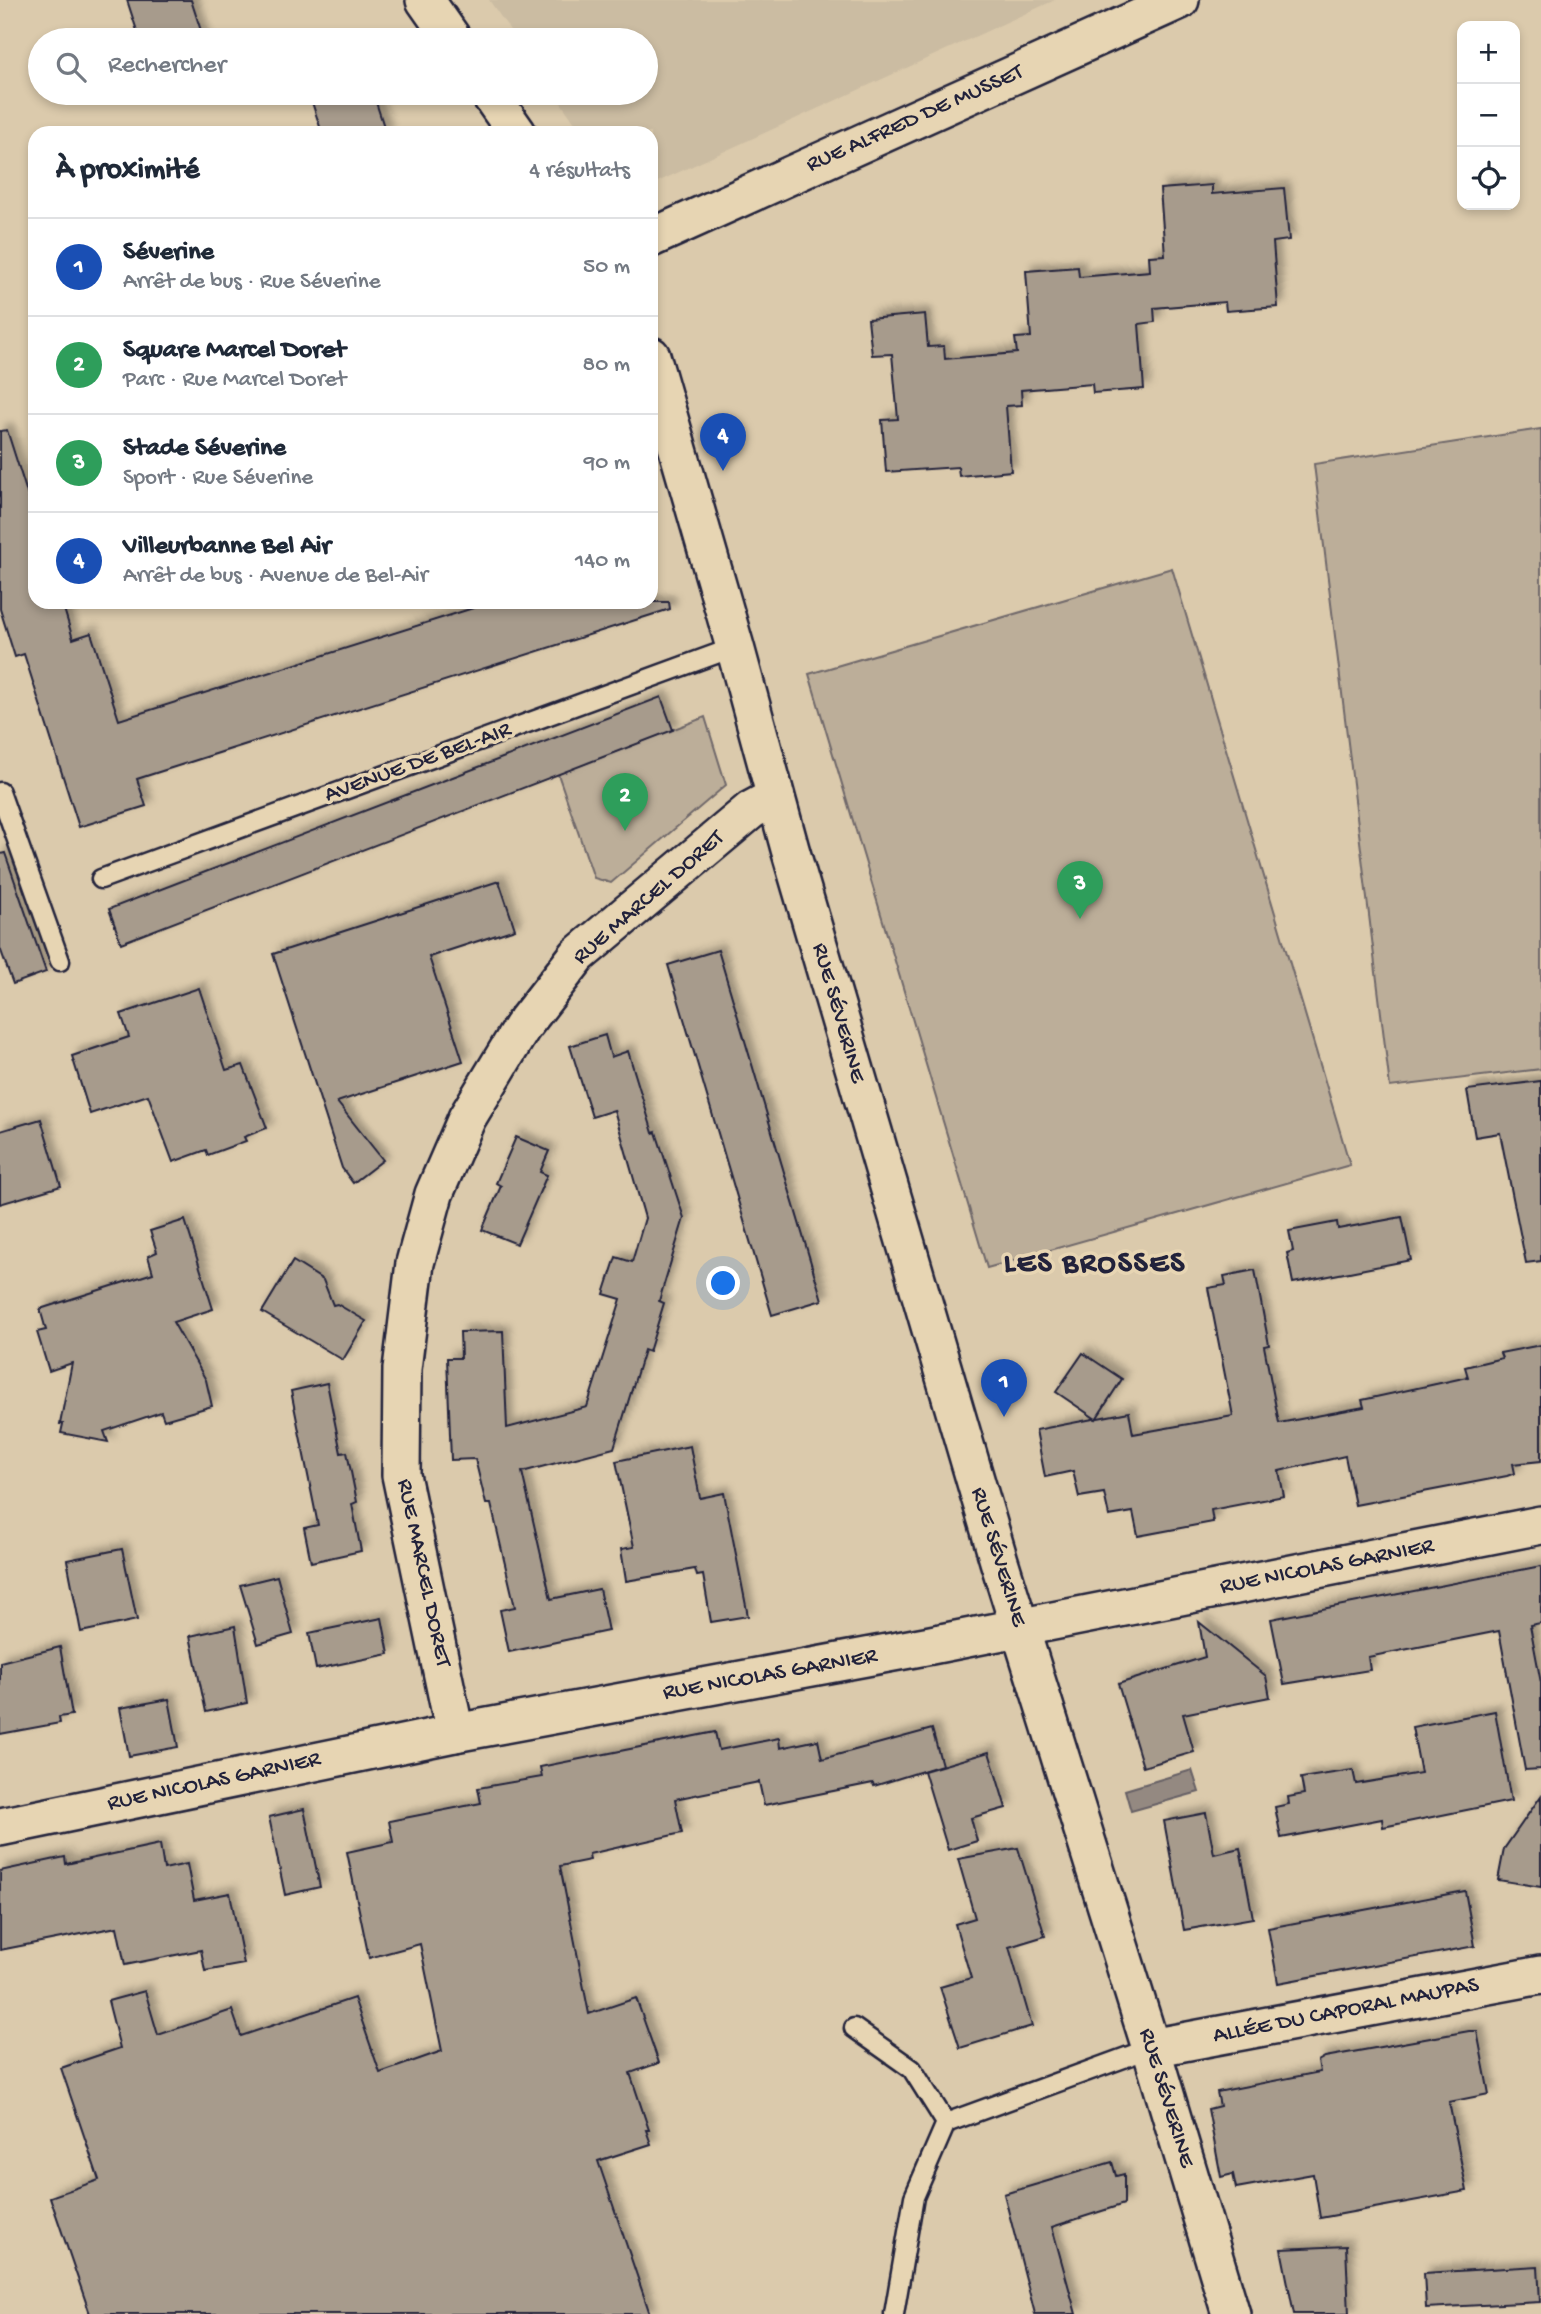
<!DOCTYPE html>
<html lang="fr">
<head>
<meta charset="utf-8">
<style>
	body { margin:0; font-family:"Gochi Hand",sans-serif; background:#f2f2f3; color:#1f2937 }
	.controls { position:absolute; right:21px; top:21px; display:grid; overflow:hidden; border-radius:14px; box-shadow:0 4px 10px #0003 }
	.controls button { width:63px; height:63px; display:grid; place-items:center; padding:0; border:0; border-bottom:2px solid #e0e1e3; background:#fff; color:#1f2937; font:35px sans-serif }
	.you { position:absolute; left:724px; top:1284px; width:24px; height:24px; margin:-18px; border:5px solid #fff; border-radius:50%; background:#1a73e8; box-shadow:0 0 0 10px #1a73e833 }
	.badge { display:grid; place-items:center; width:46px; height:46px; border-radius:50%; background:#1f6fb2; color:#fff; font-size:23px; font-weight:700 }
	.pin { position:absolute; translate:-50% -58px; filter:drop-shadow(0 2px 4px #0008) }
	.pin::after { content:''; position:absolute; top:37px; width:24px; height:21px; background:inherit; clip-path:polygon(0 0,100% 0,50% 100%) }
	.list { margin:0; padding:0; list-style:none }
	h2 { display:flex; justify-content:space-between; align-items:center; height:91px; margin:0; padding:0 28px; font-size:30px }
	h2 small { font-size:23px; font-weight:400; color:#747a83 }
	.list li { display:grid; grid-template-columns:46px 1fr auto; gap:21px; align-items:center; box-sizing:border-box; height:98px; padding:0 28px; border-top:2px solid #e0e1e3 }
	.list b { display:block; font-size:26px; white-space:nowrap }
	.list p { margin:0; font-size:23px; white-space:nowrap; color:#747a83 }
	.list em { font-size:23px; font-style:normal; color:#747a83 }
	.icon { flex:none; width:38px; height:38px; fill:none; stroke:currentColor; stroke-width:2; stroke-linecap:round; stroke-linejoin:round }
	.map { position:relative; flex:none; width:1541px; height:2314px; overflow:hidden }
	.search { position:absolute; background:#fff; box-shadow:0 4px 10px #0003; left:28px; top:28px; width:630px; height:77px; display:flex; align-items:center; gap:18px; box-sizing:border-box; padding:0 24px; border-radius:38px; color:#747a83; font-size:26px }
	.panel { position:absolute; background:#fff; box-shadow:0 4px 10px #0003; left:28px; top:126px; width:630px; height:483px; border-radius:21px }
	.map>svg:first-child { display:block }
</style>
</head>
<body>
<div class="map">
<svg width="1541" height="2314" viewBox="0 0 1541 2314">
	<defs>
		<filter id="shadow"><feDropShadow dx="6" dy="-6" stdDeviation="3.5" flood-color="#0004"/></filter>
	</defs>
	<rect width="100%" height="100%" fill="#dbcaac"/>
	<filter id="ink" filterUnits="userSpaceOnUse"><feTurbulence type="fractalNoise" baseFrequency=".0143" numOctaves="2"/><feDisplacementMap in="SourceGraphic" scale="14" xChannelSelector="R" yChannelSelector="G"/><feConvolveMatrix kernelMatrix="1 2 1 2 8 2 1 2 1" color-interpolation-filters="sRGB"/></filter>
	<g filter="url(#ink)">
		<polygon fill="#cbbca2" points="489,0 1055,0 653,184 651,184 651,133 582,133 554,93 646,93 646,40 517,40"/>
		<g fill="#bcae99" stroke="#6f686a" stroke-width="2">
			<polygon points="1541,429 1541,1069 1390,1087 1314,464"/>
			<polygon points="1172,568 1350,1165 987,1268 809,674"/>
			<polygon points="705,717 726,785 611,883 594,878 558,774"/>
		</g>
		<polygon fill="#948981" stroke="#666065" stroke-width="2" points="1192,1770 1199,1792 1131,1811 1125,1790"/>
		<g fill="#a79b8c" stroke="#22223b" stroke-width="2" filter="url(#shadow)">
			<polygon points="127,0 191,0 204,40 140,40"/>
			<polygon points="309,93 373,93 386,133 322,133"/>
			<polygon points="1212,185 1212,194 1284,188 1289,240 1273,242 1278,307 1226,311 1225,302 1154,308 1155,322 1139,324 1144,389 1093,393 1092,384 1021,390 1022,405 1006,406 1011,471 959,476 958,467 886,472 882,420 898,419 892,354 872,355 868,319 925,314 928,347 944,346 945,359 1017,353 1015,338 1031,337 1026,271 1078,267 1079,277 1150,271 1149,256 1165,255 1160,189"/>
			<polygon points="7,430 35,518 35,602 62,602 73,639 91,633 119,720 492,602 669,602 670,609 137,779 146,806 79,827 24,654 15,657 0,609 0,431"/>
			<polygon points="661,697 673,730 121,943 109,909"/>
			<polygon points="5,853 46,972 13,984 0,948 0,854"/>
			<polygon points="499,881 515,929 429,957 463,1061 337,1102 383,1160 353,1183 342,1168 273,954"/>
			<polygon points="718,950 822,1300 772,1315 668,965"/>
			<polygon points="199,988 226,1070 243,1065 267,1128 244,1137 246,1141 208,1155 206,1150 173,1162 148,1095 90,1114 72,1056 129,1037 121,1014"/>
			<polygon points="605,1035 611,1057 628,1051 653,1133 656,1132 684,1218 659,1301 664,1303 649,1352 644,1350 614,1448 522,1472 551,1599 599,1589 608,1631 509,1652 500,1610 515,1607 491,1504 486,1504 475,1459 451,1460 447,1358 461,1358 460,1332 503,1331 507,1428 587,1407 621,1299 604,1294 616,1257 632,1262 645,1218 614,1110 592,1117 570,1046"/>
			<polygon points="1541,1081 1541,1261 1526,1263 1500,1133 1475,1137 1467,1090"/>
			<polygon points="41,1119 61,1186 0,1204 0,1131"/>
			<polygon points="516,1137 549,1151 540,1172 547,1175 517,1244 482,1230 501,1186 496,1183"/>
			<polygon points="1402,1217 1411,1260 1293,1283 1287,1253 1293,1251 1289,1231 1337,1222 1338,1229"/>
			<polygon points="185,1220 213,1309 173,1322 206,1380 212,1406 164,1420 161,1412 104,1431 108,1442 61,1433 63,1424 60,1424 72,1363 49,1371 37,1332 46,1330 40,1309 153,1273 148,1256 157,1252 150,1231"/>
			<polygon points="293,1261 323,1280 333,1305 337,1304 366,1321 343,1360 262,1312"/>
			<polygon points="1255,1270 1269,1345 1264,1346 1279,1423 1364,1407 1362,1400 1468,1377 1465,1367 1502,1358 1500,1353 1541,1345 1541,1461 1513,1464 1515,1473 1507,1476 1355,1505 1345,1456 1279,1471 1284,1496 1211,1510 1213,1522 1138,1536 1133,1512 1109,1516 1104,1493 1079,1497 1073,1471 1045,1477 1036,1430 1129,1412 1133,1434 1233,1416 1208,1288 1226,1285 1224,1276"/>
			<polygon points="1083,1353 1122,1379 1096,1419 1056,1392"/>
			<polygon points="327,1383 341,1453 347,1452 357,1502 352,1504 361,1551 311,1562 304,1528 318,1525 291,1391"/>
			<polygon points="690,1446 700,1498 724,1493 748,1616 711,1622 703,1575 697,1576 695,1569 626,1581 621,1549 634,1547 616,1461"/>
			<polygon points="122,1549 137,1620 81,1632 67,1560"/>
			<polygon points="1541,1566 1541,1623 1530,1625 1541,1683 1541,1769 1525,1770 1499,1631 1368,1657 1370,1670 1284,1684 1271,1619"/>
			<polygon points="277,1576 293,1634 258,1644 240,1585"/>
			<polygon points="382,1618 389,1654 316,1669 309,1633"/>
			<polygon points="1199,1622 1266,1676 1270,1697 1183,1714 1194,1752 1143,1767 1118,1684 1205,1657"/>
			<polygon points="235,1626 247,1703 206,1712 190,1636"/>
			<polygon points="60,1647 72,1715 59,1717 60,1723 0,1734 0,1662"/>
			<polygon points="169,1699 178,1747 129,1756 120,1708"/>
			<polygon points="1495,1711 1511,1801 1383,1827 1382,1819 1281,1838 1275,1807 1289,1804 1288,1797 1304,1794 1301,1778 1353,1770 1356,1784 1421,1773 1412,1727"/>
			<polygon points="932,1729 942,1765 874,1786 873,1783 764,1805 759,1782 675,1799 682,1833 589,1854 590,1860 560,1866 589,2014 636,1998 659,2063 630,2073 649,2130 646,2130 651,2144 598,2161 650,2314 90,2314 50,2197 99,2180 61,2068 120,2048 108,2001 145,1991 158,2035 232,2010 241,2036 354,1998 380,2073 442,2051 420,1944 369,1958 347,1852 393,1842 389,1821 481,1803 478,1788 542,1777 540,1767 715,1732 719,1750 779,1738 780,1748 818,1740 822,1759"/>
			<polygon points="989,1752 1006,1808 971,1818 977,1841 948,1850 924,1771"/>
			<polygon points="1541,1796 1541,1887 1498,1880 1504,1849"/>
			<polygon points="304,1809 320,1887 285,1895 269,1817"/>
			<polygon points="1206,1813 1214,1854 1240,1848 1253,1918 1184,1930 1164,1821"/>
			<polygon points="160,1844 164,1869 187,1864 194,1900 230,1893 244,1964 205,1971 201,1950 125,1965 117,1927 0,1950 0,1871 65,1857 66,1864"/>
			<polygon points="1018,1848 1045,1936 1009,1947 1032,2026 960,2048 940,1987 971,1978 955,1924 975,1918 958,1859"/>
			<polygon points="1465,1891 1475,1946 1278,1983 1268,1928"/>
			<polygon points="1469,2031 1477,2031 1489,2094 1449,2102 1467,2191 1320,2218 1313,2174 1236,2188 1233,2174 1221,2177 1208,2109 1220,2106 1217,2092 1320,2072 1318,2061 1325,2057"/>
			<polygon points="1112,2162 1116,2176 1124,2174 1124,2204 1052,2227 1076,2314 1035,2314 1004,2194"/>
			<polygon points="1346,2246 1349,2314 1294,2314 1281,2249"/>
			<polygon points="1538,2266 1540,2302 1426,2308 1424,2273"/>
		</g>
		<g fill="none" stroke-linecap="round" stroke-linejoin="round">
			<g stroke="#22223b" stroke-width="23">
				<g id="lane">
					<polyline points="0,792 60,961"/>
					<polyline points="101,879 735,647"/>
					<polyline points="854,2028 912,2069 946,2123"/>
					<polyline points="894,2314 914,2197 946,2123 1151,2048"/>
				</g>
			</g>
			<g stroke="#22223b" stroke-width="42">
				<g id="street">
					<polyline points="425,0 453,40"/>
					<polyline points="489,93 517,133"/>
					<polyline points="651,238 1180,0"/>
					<polyline points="651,356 735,647 790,849 999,1561 1151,2048 1231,2314"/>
					<polyline points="455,1733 401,1475 402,1369 415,1263 434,1194 467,1118 522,1027 578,955 751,810 775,797"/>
					<polyline points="0,1827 455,1733 931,1645 1541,1525"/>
					<polyline points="1151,2048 1541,1975"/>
				</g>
			</g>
			<use href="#lane" stroke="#e7d5b3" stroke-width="18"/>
			<use href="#street" stroke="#e7d5b3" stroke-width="37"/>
		</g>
	</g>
	<g text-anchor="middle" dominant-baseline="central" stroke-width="7" stroke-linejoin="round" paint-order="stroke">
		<g font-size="23" fill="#22223b" stroke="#e7d5b3">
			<text transform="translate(915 119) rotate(-24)">RUE ALFRED DE MUSSET</text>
			<text transform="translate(418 763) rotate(-20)">AVENUE DE BEL-AIR</text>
			<text transform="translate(649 898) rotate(-41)">RUE MARCEL DORET</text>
			<text transform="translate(838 1013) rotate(74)">RUE SÉVERINE</text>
			<text transform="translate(998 1557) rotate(73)">RUE SÉVERINE</text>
			<text transform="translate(1327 1567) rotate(-11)">RUE NICOLAS GARNIER</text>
			<text transform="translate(423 1573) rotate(78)">RUE MARCEL DORET</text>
			<text transform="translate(770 1675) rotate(-10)">RUE NICOLAS GARNIER</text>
			<text transform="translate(214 1782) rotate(-12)">RUE NICOLAS GARNIER</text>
			<text transform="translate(1346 2011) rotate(-11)">ALLÉE DU CAPORAL MAUPAS</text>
			<text transform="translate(1166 2098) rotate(73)">RUE SÉVERINE</text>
		</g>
		<g font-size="30" font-weight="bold" letter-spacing="2" fill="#22223b" stroke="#e7d5b3">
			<text x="1095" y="1265">LES BROSSES</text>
		</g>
	</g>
</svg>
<div class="controls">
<button>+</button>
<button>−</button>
<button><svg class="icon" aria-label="locate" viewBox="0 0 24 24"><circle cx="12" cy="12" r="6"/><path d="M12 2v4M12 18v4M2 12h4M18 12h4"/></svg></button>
</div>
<div class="you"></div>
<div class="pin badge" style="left:1004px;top:1417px;background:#1a4fb4">1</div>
<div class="pin badge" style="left:625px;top:831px;background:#2e9e5b">2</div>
<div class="pin badge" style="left:1080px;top:919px;background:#2e9e5b">3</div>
<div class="pin badge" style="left:723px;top:471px;background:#1a4fb4">4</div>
<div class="search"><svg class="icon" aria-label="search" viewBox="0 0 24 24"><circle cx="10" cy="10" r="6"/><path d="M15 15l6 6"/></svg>Rechercher</div>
<section class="panel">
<h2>À proximité<small>4 résultats</small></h2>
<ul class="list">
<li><span class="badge" style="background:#1a4fb4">1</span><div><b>Séverine</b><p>Arrêt de bus · Rue Séverine</p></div><em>50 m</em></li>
<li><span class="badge" style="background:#2e9e5b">2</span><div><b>Square Marcel Doret</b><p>Parc · Rue Marcel Doret</p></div><em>80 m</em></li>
<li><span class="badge" style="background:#2e9e5b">3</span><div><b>Stade Séverine</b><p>Sport · Rue Séverine</p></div><em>90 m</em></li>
<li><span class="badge" style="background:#1a4fb4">4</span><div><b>Villeurbanne Bel Air</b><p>Arrêt de bus · Avenue de Bel-Air</p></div><em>140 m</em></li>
</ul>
</section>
</div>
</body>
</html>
